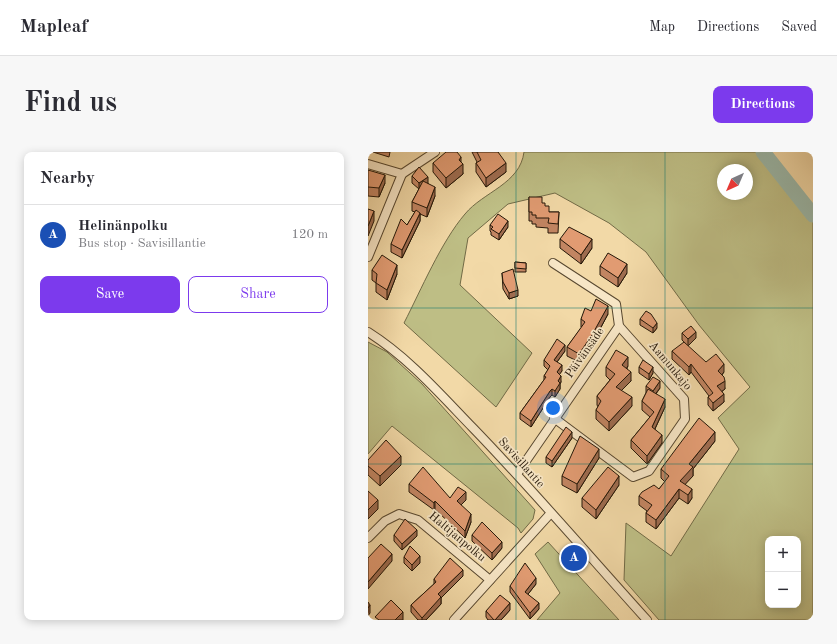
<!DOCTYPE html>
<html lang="en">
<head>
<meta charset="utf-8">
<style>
	body { margin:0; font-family:"Old Standard TT",serif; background:#f7f7f7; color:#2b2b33 }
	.controls { position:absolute; right:12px; bottom:12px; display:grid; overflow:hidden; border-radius:8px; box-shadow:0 2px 10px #0003 }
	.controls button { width:36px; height:36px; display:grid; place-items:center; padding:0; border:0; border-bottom:1px solid #e1e1e2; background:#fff; color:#2b2b33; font:20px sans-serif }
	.compass { position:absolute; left:349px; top:12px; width:36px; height:36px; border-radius:50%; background:#fff; box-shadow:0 2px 10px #0003; rotate:224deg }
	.you { position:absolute; left:185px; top:256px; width:14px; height:14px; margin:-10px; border:3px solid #fff; border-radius:50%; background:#1a73e8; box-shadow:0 0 0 6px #1a73e833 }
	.badge { display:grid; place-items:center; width:26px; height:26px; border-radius:50%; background:#7c3aed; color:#fff; font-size:13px; font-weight:700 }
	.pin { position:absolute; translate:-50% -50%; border:2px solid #fff; box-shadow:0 1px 4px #0006 }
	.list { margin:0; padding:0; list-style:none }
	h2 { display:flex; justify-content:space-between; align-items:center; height:52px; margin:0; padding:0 16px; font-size:17px }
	h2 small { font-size:13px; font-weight:400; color:#7c7c81 }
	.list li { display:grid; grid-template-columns:26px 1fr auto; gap:12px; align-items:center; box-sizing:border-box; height:60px; padding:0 16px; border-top:1px solid #e1e1e2 }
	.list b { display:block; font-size:15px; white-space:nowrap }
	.list p { margin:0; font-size:13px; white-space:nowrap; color:#7c7c81 }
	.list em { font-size:13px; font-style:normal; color:#7c7c81 }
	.actions { display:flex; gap:8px; padding:12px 16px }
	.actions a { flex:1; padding:9px 0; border:1px solid #7c3aed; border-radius:8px; text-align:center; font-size:14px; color:#7c3aed }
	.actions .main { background:#7c3aed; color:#fff }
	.map { position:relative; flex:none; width:445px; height:468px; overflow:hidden; border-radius:8px }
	header { display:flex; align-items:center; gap:24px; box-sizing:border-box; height:56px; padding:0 20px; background:#fff; border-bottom:1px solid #e1e1e2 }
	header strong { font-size:19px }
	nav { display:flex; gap:22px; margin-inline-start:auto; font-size:14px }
	.intro { display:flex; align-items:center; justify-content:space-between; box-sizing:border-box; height:96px; padding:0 24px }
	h1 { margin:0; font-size:28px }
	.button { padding:10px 18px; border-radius:8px; background:#7c3aed; color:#fff; font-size:14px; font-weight:700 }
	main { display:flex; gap:24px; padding:0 24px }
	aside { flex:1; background:#fff; border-radius:8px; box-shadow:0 2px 10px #0003 }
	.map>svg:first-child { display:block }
</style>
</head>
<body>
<header>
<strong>Mapleaf</strong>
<nav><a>Map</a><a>Directions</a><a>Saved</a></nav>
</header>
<div class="intro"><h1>Find us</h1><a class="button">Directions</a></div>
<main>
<aside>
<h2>Nearby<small></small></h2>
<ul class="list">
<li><span class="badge" style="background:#1a4fb4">A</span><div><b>Helinänpolku</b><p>Bus stop · Savisillantie</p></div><em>120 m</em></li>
</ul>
<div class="actions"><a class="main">Save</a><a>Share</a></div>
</aside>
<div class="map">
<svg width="445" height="468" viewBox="0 0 445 468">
	<rect width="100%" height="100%" fill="#f2d9a7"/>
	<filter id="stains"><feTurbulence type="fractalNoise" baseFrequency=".005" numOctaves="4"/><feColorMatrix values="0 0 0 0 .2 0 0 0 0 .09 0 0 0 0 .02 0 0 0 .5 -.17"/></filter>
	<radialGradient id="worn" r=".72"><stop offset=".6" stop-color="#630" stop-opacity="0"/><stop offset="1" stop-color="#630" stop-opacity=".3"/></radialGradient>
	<g fill="#bebe85" stroke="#716a46" fill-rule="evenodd">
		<path d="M156,0h240v3l49,60v405h-154l-35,-40 2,-57 45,33 68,-107 -21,-31 32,-31 -51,-62 -53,-73 -37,-29 -54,-30 -47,11 -40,34 -8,47 72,68 -36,54 -92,-84c17,-33 37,-81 61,-109 18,-22 55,-30 59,-62zM355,18h24v24h-24zM400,387h30v66h-30z"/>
		<polygon points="0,190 19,200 54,232 167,358 165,367 153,381 150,376 24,274 0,302"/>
		<polygon points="180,390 251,468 169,468 192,441 167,402"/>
	</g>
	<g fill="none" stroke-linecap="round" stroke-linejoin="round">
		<polyline stroke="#9bbaac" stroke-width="15" points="395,0 445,63"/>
		<g stroke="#584830" stroke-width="10">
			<g id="minor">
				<polyline points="0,12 34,22 0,105"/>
				<polyline points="34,22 67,0"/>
				<path d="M0,180c41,26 72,62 105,96 60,62 116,128 174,192"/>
				<polyline points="186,266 265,325 281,319 317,267 316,247 251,174"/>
				<polyline points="149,322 251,174 248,152 185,111"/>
				<polyline points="0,386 17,369 31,362 50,368 122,428"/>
				<polyline points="86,468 182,362"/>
			</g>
		</g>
		<use href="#minor" stroke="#f7e6c6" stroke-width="8"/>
	</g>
	<g fill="#c28562" stroke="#241708">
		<polygon points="5,0 22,0 21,5"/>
		<polygon points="104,0 130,0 138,20 118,35 108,20 108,11 109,10"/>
		<polygon points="65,11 93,11 95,22 78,36 65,20"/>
		<polygon points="0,18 17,31 11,45 0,44"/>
		<polygon points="44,24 60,31 67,44 59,65 52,62 52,69 34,106 23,100 23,92 39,73 47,60 44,59 44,50 51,37 44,31"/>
		<polygon points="161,45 174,51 181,60 191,60 190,81 180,81 180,76 168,75 168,72 164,72 164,69 161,69"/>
		<polygon points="122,73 140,75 131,88 123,83 123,80 122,79"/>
		<polygon points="192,87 224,96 213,112 192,96"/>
		<polygon points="147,110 158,111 158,120 147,120"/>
		<polygon points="232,114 259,121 250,135 232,123"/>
		<polygon points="4,118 29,122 19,148 8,140 8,131 4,128"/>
		<polygon points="134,121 150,144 141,147 135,137"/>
		<polygon points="223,159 240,162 224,192 211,210 199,204 199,195 214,175 213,175 213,167"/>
		<polygon points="272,167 289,176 285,181 272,173"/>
		<polygon points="314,181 328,186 320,194 314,188"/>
		<polygon points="197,199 189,210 194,219 191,222 193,230 192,232 192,237 187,245 184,243 182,245 163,275 152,267 152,261 176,228 176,224 180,218 176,214 176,208"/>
		<polygon points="304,199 338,210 356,220 354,223 357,237 354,239 356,250 345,259 340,253 340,245 341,244 323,220 321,223 304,207"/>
		<polygon points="260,214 259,216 263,229 253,238 264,254 241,279 228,267 228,258 230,255 229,253 229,244 242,228 238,224 238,215"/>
		<polygon points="271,215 285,221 281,228 271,221"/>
		<polygon points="278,234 292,236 288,242 297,255 287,277 294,291 279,312 263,296 263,288 282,265 274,258 274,249 278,241"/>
		<polygon points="204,286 184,315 178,311 178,305"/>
		<polygon points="347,289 325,317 325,324 317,332 324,346 320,352 311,346 288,377 278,370 278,361 279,359 271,353 271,344 291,337 297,330 293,326 293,317"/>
		<polygon points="231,306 209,341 194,333 194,324"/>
		<polygon points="0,308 33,313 12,334 0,323"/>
		<polygon points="41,332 82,346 98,348 93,353 103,370 97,386 67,357 66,358 41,340"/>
		<polygon points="251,333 228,367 214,355 214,346"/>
		<polygon points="26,383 49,384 34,398 26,389"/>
		<polygon points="104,383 134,396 124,408 104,389"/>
		<polygon points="36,405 52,411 44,419 36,411"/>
		<polygon points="95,424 73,446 73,452 58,468 50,468 43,460 43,453 66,432 66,427"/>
		<polygon points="168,432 160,442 171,457 162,467 142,440 142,434"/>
		<polygon points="142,458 133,468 120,468 118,465 118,459"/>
	</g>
	<g fill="#9e6c50" stroke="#241708">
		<polygon points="93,5 93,13 95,12 95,22 78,36 78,26 91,8"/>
		<polygon points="138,11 138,20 118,35 118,26"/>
		<polygon points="17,23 17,31 11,45 11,36"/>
		<polygon points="60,25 60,31 51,38 51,31"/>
		<polygon points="67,35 67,44 59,65 59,56"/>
		<polygon points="6,59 6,69 0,84 0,74"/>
		<polygon points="52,61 52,69 34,106 34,98"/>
		<polygon points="140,69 140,75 131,88 131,82"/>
		<polygon points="224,87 224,96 213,112 213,103"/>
		<polygon points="259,112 259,121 250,135 250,126"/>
		<polygon points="29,113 29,122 19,148 19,138"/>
		<polygon points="150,138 150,144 141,147 141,141"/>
		<polygon points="240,154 240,162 224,192 211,210 211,202"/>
		<polygon points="289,171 289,176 285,181 285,176"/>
		<polygon points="328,180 328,186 320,194 320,187"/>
		<polygon points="197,193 197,199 186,214 186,208"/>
		<polygon points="260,205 260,214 254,222 254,213"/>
		<polygon points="323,212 323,220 321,223 321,215"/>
		<polygon points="356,212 356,220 350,227 350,219"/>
		<polygon points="194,213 194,219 189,226 189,220"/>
		<polygon points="285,215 285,221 281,228 281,222"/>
		<polygon points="263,220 263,229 248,244 248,235"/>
		<polygon points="193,224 193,230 192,232 192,237 187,245 187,239 190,229"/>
		<polygon points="292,229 292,236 285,245 285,239"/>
		<polygon points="357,229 357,237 349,243 349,234"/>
		<polygon points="184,237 184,243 182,245 163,275 163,269 182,239"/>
		<polygon points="356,242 356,250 345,259 345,251"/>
		<polygon points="264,245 264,254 241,279 241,270"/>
		<polygon points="297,247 297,255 284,283 284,275"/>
		<polygon points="204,280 204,286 184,315 184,309"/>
		<polygon points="347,280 347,289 325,317 325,324 312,338 312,329 321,312"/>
		<polygon points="294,283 294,291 279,312 279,304"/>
		<polygon points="231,297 231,306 209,341 209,332"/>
		<polygon points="33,304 33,313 12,334 12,324"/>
		<polygon points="251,324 251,333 228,367 228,358"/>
		<polygon points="311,337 311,346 288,377 288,368"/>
		<polygon points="324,337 324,346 320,352 320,343"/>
		<polygon points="98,340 98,348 89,357 89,349"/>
		<polygon points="10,348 10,357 0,367 0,358"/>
		<polygon points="67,349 67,357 66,358 66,351"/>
		<polygon points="103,362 103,370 97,386 97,379"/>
		<polygon points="49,378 49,384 34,398 34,392"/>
		<polygon points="134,390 134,396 124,408 124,401"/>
		<polygon points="24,402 24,409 0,437 0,430"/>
		<polygon points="52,404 52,411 44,419 44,413"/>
		<polygon points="95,418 95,424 73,446 73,452 58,468 54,468 54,466 70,442"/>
		<polygon points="168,426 168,432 157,446 157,440"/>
		<polygon points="142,451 142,458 133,468 127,468"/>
		<polygon points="171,451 171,457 162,467 162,461"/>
		<polygon points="2,453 2,461 0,464 0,456"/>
		<polygon points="35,460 35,468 27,468"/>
	</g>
	<g fill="#e19b72" stroke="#241708">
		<polygon points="78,0 89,0 93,5 91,8 95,12 78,26 65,11"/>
		<polygon points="109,0 130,0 138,11 118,26 108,11 113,8"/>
		<polygon points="51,15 60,25 51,31 44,24"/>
		<polygon points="0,18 17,23 11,36 0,35"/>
		<polygon points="55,29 67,35 59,56 44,50"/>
		<polygon points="161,45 174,45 174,51 177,51 177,54 181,54 181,60 191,60 190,72 180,71 181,66 168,66 168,63 164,63 164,60 161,60"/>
		<polygon points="0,57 6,59 0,74"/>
		<polygon points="48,58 52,61 34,98 23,92 33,67 39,73"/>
		<polygon points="130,62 140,69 131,82 123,77 125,75 122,73"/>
		<polygon points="201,75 224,87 213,103 192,87"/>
		<polygon points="240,101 259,112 250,126 232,114"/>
		<polygon points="14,103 29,113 19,138 8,131 9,122 4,118"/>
		<polygon points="147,110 158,111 158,117 147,116"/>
		<polygon points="145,117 150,138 141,141 135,130 134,121"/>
		<polygon points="228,147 240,154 224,183 211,202 199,195 217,170 213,167 217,156 223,159"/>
		<polygon points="278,159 283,162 289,171 285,176 272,167"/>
		<polygon points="323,174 328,180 320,187 314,181"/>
		<polygon points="189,187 197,193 186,208 194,213 189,220 193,224 190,229 192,231 187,239 184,237 182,239 163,269 152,261 178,225 176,224 182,214 176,208"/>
		<polygon points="316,190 338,210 348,202 356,212 350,219 356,225 357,229 349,234 356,242 345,251 340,245 345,241 323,212 321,215 304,199"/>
		<polygon points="248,198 260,205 254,213 263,220 248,235 264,245 241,270 228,258 233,249 229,244 247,222 238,215"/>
		<polygon points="275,208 285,215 281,222 271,215"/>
		<polygon points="285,225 292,229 285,239 278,234"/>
		<polygon points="280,237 297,247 284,275 294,283 279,304 263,288 286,260 274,249"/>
		<polygon points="331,266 347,280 321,312 325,315 312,329 324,337 320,343 311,337 288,368 278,361 284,353 271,344 274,340 286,333 291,337 301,324 293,317"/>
		<polygon points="198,275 204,280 184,309 178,305"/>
		<polygon points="212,284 231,297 209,332 194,324"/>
		<polygon points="18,288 33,304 12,324 0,314 0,308"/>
		<polygon points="55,315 82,346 90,335 98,340 89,349 103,362 97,379 67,349 66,351 41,332"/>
		<polygon points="240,315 251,324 228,358 214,346"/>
		<polygon points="0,339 10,348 0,358"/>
		<polygon points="37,367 49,378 34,392 26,383"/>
		<polygon points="114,370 134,390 124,401 104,383"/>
		<polygon points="13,392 24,402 0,430 0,406"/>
		<polygon points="42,394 52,404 44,413 36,405"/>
		<polygon points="82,406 95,418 70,442 73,445 54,466 43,453 68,430 66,427"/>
		<polygon points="157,411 168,426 157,440 171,451 162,461 142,434"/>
		<polygon points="132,443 142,451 127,468 126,468 118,459"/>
		<polygon points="23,448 35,460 27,468 11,468 7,465"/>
		<polygon points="0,450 2,453 0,456"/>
	</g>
	<path fill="none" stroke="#0f766e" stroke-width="1" stroke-opacity="0.55" d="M148,0v468M297,0v468M0,156h445M0,312h445"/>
	<g text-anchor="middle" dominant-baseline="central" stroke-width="3.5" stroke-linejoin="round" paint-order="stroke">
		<g font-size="12" fill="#241708" stroke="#f7e6c6">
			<text transform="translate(217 201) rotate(-55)">Päivänsäde</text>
			<text transform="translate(302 214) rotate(50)">Aamunkajo</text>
			<text transform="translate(153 311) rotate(48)">Savisillantie</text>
			<text transform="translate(89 385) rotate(40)">Haltijanpolku</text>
		</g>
	</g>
	<rect width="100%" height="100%" filter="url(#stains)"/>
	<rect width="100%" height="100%" fill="url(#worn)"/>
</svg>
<div class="controls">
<button>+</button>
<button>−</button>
</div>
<svg class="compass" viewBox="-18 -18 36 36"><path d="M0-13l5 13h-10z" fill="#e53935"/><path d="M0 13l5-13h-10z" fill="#7c7c81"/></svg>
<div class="you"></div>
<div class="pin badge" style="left:206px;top:406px;background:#1a4fb4">A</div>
</div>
</main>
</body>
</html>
